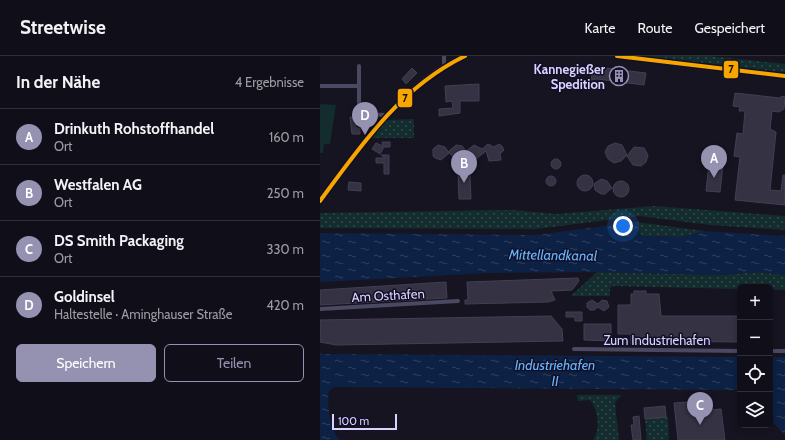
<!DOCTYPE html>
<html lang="de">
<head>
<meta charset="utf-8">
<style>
	body { margin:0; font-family:Cabin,sans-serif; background:#1e1d26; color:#f1f3f6 }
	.controls { position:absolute; right:12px; bottom:12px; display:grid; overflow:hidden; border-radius:6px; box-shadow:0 2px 6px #0003 }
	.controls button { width:36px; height:36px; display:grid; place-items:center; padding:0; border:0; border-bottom:1px solid #302f38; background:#100f19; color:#f1f3f6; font:20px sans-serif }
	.scale { position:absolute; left:12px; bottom:10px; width:65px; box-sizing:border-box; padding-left:4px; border:2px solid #d9d4ff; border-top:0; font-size:11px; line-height:14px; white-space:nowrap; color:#d9d4ff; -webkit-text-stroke:3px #130f26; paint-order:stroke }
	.you { position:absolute; left:303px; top:170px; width:14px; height:14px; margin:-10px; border:3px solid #fff; border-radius:50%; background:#1a73e8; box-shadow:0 0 0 6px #1a73e833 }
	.badge { display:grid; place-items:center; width:26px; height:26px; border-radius:50%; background:#9591b1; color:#fff; font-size:13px; font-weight:700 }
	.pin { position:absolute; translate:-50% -33px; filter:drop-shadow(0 1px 2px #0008) }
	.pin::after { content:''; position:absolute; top:21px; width:14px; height:12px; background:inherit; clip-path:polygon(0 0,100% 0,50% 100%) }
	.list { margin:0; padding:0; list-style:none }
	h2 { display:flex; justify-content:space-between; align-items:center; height:52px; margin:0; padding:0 16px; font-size:17px }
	h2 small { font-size:13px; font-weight:400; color:#9c9ca2 }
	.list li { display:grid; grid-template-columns:26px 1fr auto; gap:12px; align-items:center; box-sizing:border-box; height:56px; padding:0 16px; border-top:1px solid #302f38 }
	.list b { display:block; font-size:15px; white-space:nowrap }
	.list p { margin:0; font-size:13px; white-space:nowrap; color:#9c9ca2 }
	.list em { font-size:13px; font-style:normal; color:#9c9ca2 }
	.actions { display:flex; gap:8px; padding:12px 16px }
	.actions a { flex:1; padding:9px 0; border:1px solid #9591b1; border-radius:6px; text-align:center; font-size:14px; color:#9591b1 }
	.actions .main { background:#9591b1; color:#fff }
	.icon { flex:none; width:22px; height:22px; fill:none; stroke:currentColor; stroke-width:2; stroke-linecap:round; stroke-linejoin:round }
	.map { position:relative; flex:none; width:465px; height:384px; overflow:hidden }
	header { display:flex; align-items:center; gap:24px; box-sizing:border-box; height:56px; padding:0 20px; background:#100f19; border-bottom:1px solid #302f38 }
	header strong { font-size:19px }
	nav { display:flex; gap:22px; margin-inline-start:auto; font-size:14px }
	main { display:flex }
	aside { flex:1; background:#100f19 }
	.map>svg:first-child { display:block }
</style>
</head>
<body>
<header>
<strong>Streetwise</strong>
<nav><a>Karte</a><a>Route</a><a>Gespeichert</a></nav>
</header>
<main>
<aside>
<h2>In der Nähe<small>4 Ergebnisse</small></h2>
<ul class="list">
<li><span class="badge">A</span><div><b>Drinkuth Rohstoffhandel</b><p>Ort</p></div><em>160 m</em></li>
<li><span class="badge">B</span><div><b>Westfalen AG</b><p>Ort</p></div><em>250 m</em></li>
<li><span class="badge">C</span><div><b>DS Smith Packaging</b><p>Ort</p></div><em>330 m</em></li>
<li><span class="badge">D</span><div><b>Goldinsel</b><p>Haltestelle · Aminghauser Straße</p></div><em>420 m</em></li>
</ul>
<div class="actions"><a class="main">Speichern</a><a>Teilen</a></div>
</aside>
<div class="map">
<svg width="465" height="384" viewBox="0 0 465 384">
	<defs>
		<pattern id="grass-dots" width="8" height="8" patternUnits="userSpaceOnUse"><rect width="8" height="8" fill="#132c2d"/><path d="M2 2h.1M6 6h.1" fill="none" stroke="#354a4c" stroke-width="1.8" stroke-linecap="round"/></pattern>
		<pattern id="water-ripples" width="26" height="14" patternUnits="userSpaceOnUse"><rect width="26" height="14" fill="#0d2144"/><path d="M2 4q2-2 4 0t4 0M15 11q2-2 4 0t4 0" fill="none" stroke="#304060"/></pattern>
	</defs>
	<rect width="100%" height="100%" fill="#161421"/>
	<g fill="url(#grass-dots)">
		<polygon points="316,0 389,0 465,8 465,18"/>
		<polygon points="94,63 94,82 52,82 66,64"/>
		<polygon points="334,150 465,160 465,174 390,169 319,160 216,173 0,172 0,157 192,154 237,158"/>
		<polygon points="317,166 384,175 362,181 323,180 319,177"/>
		<polygon points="277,216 403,219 438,216 465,219 465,234 450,233 450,231 420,231 420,233 293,230 290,232 290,240 251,240"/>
		<path d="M257,339h44l-6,8 4,37h-26c8,-10 5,-31 -3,-40l-12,1z"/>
		<polygon points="348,361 349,384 327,384 325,363"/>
	</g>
	<polygon fill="#132c2d" points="0,48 16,49 10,88 4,88 3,97 0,97"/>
	<g fill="url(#water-ripples)">
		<polygon points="317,166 319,177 323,180 362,181 384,175 465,180 465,219 438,216 400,219 277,216 168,217 0,226 0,177 215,179"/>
		<path d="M0,296l3,2 417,3v33l-406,-3 -5,4c-3,12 2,41 11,49h-20z"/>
		<polygon points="450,301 465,301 465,379 450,363"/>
	</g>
	<g fill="#343243" stroke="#433f54">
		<polygon points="276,11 326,17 324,29 277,23 271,24 272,18 276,17"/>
		<polygon points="92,12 97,17 86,28 82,23"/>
		<polygon points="159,28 159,45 140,45 140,57 119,60 119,53 133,52 132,45 126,46 125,30"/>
		<polygon points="415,37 460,42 462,40 465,41 464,53 459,56 452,55 450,73 456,76 450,134 461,135 463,119 465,119 465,149 415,144 420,101 414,100 417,77 423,78 425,55 419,55 420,51 413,50"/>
		<polygon points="30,61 35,61 36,72 40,72 40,78 32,78"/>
		<polygon points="62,86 70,86 70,91 64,91 60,98 52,93 56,87 63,90"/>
		<polygon points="295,87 302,89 307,99 301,105 294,107 288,103 285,96 288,90"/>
		<polygon points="168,88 174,91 179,88 182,90 184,94 180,98 181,104 169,105 166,95 156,103 150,102 147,97 142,102 136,103 128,96 136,89 142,90 146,95 154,89 162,93"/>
		<polygon points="118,89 125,91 129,97 121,104 115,102 113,100 113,93"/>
		<polygon points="314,91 324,92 328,99 326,106 321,110 313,109 307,100"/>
		<polygon points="61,99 69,99 69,118 64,118 64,107 56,107 56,102 65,102"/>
		<circle cx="236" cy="108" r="5"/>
		<polygon points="389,108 403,109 400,136 386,135"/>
		<polygon points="138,118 150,118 151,143 139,143"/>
		<circle cx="265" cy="127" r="8"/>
		<circle cx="231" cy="125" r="5"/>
		<polygon points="281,123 287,125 292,132 285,138 281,138 275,134 274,128"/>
		<circle cx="301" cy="133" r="8"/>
		<polygon points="29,126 41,127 41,135 28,134"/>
		<polygon points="258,222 259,225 252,234 231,235 235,244 228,246 145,248 145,244 148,244 147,226"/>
		<polygon points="126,226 127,242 0,249 0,234"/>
		<polygon points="314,235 326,235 326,238 339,238 341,260 420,260 420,286 328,285 328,288 311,288 311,278 298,278 298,249 311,249 311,238 314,238"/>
		<polygon points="272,244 278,248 282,244 287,245 289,251 284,255 278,251 274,254 270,254 267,251 267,247"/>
		<polygon points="246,256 262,256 262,265 255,265 255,261 246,261"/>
		<polygon points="231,260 242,273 243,285 16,289 0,286 0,264"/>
		<polygon points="264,268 291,268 291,285 264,284"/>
		<polygon points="368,346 368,351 391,349 391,354 401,353 405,384 358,384 354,347"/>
		<polygon points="345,350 346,361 325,363 324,352"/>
		<polygon points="319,360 321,384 313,384 311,369 314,369 313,361"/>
	</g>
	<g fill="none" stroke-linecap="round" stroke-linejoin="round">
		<g stroke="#4a4962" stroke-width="4">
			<polyline points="297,0 465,20"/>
			<polyline points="124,9 124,0"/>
			<polyline points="39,10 39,58 67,59"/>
			<polyline points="0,30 39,30"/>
			<path d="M0,145c36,-49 87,-124 145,-145"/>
			<polyline points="0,253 138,245"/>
			<polyline points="254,293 420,295"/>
			<polyline points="450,295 465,295"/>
		</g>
		<g stroke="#130f26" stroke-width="7">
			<g id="bus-1">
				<polyline points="297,0 465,20"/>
				<path d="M0,145c41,-56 81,-114 145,-145"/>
			</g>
		</g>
		<use href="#bus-1" stroke="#f7a600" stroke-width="4"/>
	</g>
	<defs>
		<g id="building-ring" transform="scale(1)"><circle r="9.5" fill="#130f26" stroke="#9591b1" stroke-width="1.5"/><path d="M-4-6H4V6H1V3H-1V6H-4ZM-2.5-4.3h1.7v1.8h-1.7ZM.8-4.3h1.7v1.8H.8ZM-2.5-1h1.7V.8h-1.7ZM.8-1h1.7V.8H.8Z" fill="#9591b1"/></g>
	</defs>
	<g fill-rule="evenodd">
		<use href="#building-ring" x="299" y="20"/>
	</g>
	<g text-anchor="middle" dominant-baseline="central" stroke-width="3" stroke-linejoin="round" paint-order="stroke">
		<g font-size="13" font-weight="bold" fill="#d9d4ff" stroke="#130f26" text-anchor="end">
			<text x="285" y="13">Kannegießer<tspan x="285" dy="15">Spedition</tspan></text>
		</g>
		<g font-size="13" fill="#d9d4ff" stroke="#130f26">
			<text transform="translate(68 239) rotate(-3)">Am Osthafen</text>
			<text x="337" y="284">Zum Industriehafen</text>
		</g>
		<g font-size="14" font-style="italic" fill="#62b6ff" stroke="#130f26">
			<text transform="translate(233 199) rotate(1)">Mittellandkanal</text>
			<text x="235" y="309">Industriehafen<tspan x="235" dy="16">II</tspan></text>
		</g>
	</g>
	<g stroke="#130f26" stroke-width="1.5">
		<rect x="403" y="4" width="16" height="19" rx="4" fill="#f7a600"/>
		<rect x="77" y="32" width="16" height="20" rx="4" fill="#f7a600"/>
	</g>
	<g font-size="11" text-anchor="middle" font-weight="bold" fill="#111">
		<text x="411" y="17">7</text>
		<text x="85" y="46">7</text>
	</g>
</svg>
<div class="controls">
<button>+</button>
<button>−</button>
<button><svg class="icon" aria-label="locate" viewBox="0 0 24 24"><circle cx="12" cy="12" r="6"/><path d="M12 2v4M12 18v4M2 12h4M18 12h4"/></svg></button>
<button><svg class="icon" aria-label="layers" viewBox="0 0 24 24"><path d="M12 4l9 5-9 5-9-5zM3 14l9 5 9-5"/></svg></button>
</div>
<div class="scale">100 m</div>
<div class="you"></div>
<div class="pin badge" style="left:394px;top:122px">A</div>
<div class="pin badge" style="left:144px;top:127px">B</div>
<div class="pin badge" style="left:380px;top:369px">C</div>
<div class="pin badge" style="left:45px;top:79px">D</div>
</div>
</main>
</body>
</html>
